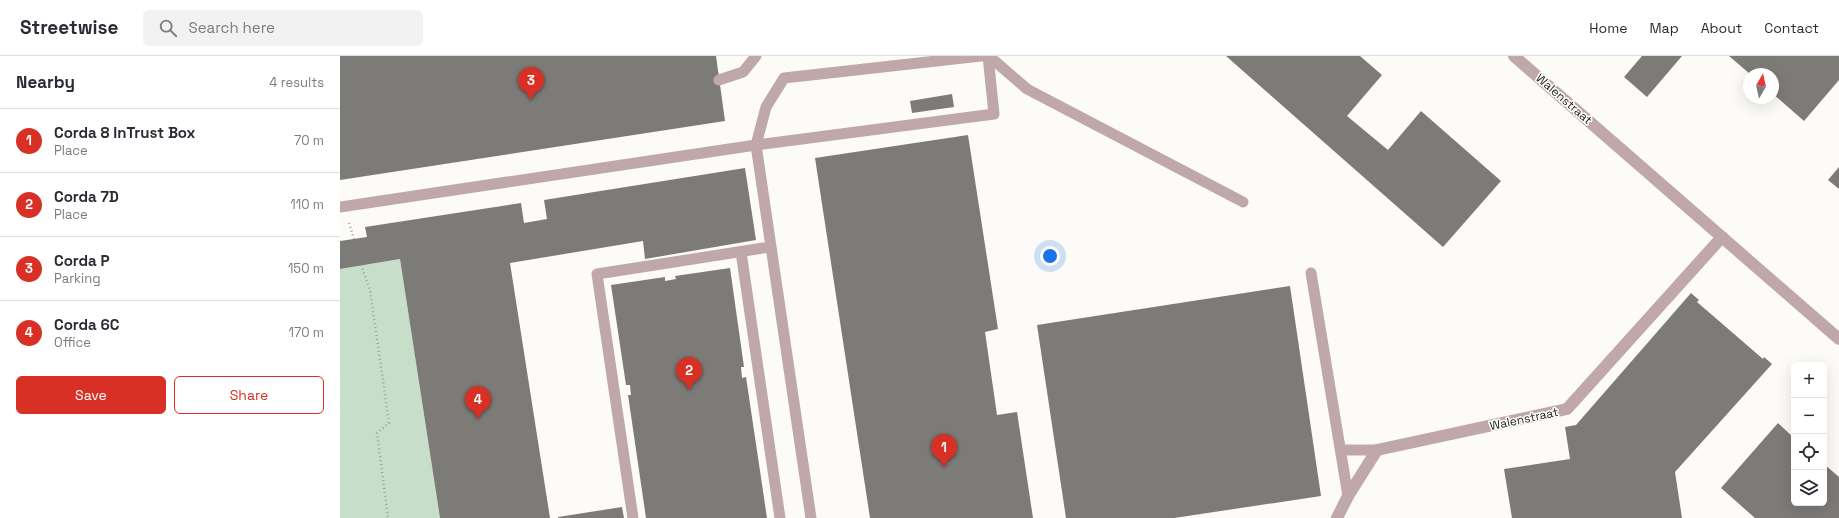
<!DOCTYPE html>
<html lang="en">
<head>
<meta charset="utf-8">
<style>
	body { margin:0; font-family:"Space Grotesk",sans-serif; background:#f2f2f3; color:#2b2b33 }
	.controls { position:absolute; right:12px; bottom:12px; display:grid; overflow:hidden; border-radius:6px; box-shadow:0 4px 16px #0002 }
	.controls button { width:36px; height:36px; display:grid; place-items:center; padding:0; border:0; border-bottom:1px solid #e1e1e2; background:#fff; color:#2b2b33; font:20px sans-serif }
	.compass { position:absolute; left:1403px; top:12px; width:36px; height:36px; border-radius:50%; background:#fff; box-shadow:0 4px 16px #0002; rotate:9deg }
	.you { position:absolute; left:710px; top:200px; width:14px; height:14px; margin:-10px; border:3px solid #fff; border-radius:50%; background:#1a73e8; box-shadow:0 0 0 6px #1a73e833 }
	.badge { display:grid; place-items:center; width:26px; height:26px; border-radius:50%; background:#d93025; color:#fff; font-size:13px; font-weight:700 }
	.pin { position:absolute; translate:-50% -33px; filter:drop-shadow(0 1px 2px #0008) }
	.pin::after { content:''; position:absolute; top:21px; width:14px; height:12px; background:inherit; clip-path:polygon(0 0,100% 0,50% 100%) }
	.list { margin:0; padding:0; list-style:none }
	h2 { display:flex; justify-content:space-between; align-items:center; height:52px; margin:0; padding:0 16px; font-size:17px }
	h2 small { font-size:13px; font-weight:400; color:#7c7c81 }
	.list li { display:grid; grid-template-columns:26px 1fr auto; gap:12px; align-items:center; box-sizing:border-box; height:64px; padding:0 16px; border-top:1px solid #e1e1e2 }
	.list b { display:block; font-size:15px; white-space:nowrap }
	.list p { margin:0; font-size:13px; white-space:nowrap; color:#7c7c81 }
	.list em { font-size:13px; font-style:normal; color:#7c7c81 }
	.actions { display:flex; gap:8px; padding:12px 16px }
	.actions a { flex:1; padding:9px 0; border:1px solid #d93025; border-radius:6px; text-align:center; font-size:14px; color:#d93025 }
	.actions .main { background:#d93025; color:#fff }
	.icon { flex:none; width:22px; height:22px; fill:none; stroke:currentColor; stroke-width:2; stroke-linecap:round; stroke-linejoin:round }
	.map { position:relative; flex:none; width:1499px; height:462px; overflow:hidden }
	header { display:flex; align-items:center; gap:24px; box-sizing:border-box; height:56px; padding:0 20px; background:#fff; border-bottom:1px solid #e1e1e2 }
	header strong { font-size:19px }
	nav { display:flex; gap:22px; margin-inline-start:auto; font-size:14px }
	.search { width:280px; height:36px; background:#f2f2f3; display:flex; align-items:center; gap:10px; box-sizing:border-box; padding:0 14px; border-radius:6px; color:#7c7c81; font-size:15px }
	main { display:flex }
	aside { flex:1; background:#fff }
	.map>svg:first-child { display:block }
</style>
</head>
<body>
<header>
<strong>Streetwise</strong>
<div class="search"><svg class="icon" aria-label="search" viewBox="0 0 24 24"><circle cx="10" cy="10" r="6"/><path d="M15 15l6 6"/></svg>Search here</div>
<nav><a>Home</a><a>Map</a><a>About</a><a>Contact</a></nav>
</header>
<main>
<aside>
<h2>Nearby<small>4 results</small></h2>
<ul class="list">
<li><span class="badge">1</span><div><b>Corda 8 InTrust Box</b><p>Place</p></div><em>70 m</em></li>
<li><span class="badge">2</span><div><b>Corda 7D</b><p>Place</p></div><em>110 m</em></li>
<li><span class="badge">3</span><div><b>Corda P</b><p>Parking</p></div><em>150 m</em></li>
<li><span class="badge">4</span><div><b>Corda 6C</b><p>Office</p></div><em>170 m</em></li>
</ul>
<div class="actions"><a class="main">Save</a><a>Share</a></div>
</aside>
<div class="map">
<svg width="1499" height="462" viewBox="0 0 1499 462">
	<rect width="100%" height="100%" fill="#fcfbf7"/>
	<polygon fill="#c7dfc8" points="60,203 100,462 0,462 0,213"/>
	<g fill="#7c7b78">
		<polygon points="0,0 376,0 385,65 0,124"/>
		<polygon points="886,0 1020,0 1042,19 1007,60 1048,94 1081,55 1161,125 1103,191"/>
		<polygon points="1302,0 1342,0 1307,41 1284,21"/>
		<polygon points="1389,0 1499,0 1499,24 1464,65 1433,38 1433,18 1410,18"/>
		<polygon points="612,38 614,51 572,57 570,45"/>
		<polygon points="628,79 658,273 645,276 657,359 677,356 693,462 530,462 475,102"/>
		<polygon points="1499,111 1499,133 1488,124"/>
		<polygon points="405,112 416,184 305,203 303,185 170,207 210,462 100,462 60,203 0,213 0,185 27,181 25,171 181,147 184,167 207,163 204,144"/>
		<polygon points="390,212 404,311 401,311 402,322 406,321 427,462 306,462 288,339 291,339 290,329 286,329 271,229 325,221 325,225 336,223 335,220"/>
		<polygon points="950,230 981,440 834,462 726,462 697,269"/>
		<polygon points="1351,237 1359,244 1357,246 1423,303 1424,301 1432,308 1335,416 1342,462 1172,462 1164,413 1230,403 1225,371 1236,369"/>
		<polygon points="1438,367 1454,382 1454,447 1484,447 1484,408 1499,421 1499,462 1415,462 1381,432"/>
		<polygon points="282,451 284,462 218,462 218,461"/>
	</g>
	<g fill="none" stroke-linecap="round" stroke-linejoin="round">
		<g stroke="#a2a29f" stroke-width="2.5" stroke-dasharray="1 3" stroke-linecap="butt">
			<polyline points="9,167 14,183"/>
			<polyline points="21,209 30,234 49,367 37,377 48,462"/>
		</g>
		<g stroke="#bfa7aa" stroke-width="11">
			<polyline points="649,0 687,33 903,146"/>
			<polyline points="379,24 403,16 416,0"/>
			<polyline points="0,151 416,89 426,51 444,22 641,0"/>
			<polyline points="401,196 440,462"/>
			<polyline points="971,217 1008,440"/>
			<polyline points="1001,394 1037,394"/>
			<polyline points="293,462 257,218 430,191"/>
			<polyline points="471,462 416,89 654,58 648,0"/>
		</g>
		<g stroke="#bfa7aa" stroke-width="12">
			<polyline points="1174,0 1499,283"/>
			<polyline points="1008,440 1037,394 1227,353 1382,181"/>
		</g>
		<polyline stroke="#bfa7aa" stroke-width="12" points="997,462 1008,440"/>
	</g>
	<g text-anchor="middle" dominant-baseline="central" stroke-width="3" stroke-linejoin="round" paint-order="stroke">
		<g font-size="12" fill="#232322" stroke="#fff">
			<text transform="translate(1224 43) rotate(41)">Walenstraat</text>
			<text transform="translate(1184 363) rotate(-12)">Walenstraat</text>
		</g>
	</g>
</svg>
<div class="controls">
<button>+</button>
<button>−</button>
<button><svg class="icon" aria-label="locate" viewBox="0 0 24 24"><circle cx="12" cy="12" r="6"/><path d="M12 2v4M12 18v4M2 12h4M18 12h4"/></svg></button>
<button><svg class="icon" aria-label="layers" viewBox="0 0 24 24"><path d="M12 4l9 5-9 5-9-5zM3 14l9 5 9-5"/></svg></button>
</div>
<svg class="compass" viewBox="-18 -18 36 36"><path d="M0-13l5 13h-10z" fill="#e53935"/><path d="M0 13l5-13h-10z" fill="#7c7c81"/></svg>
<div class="you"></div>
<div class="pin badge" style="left:604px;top:411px">1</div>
<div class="pin badge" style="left:349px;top:334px">2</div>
<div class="pin badge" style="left:191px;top:44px">3</div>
<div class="pin badge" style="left:138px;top:363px">4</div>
</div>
</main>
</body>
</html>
